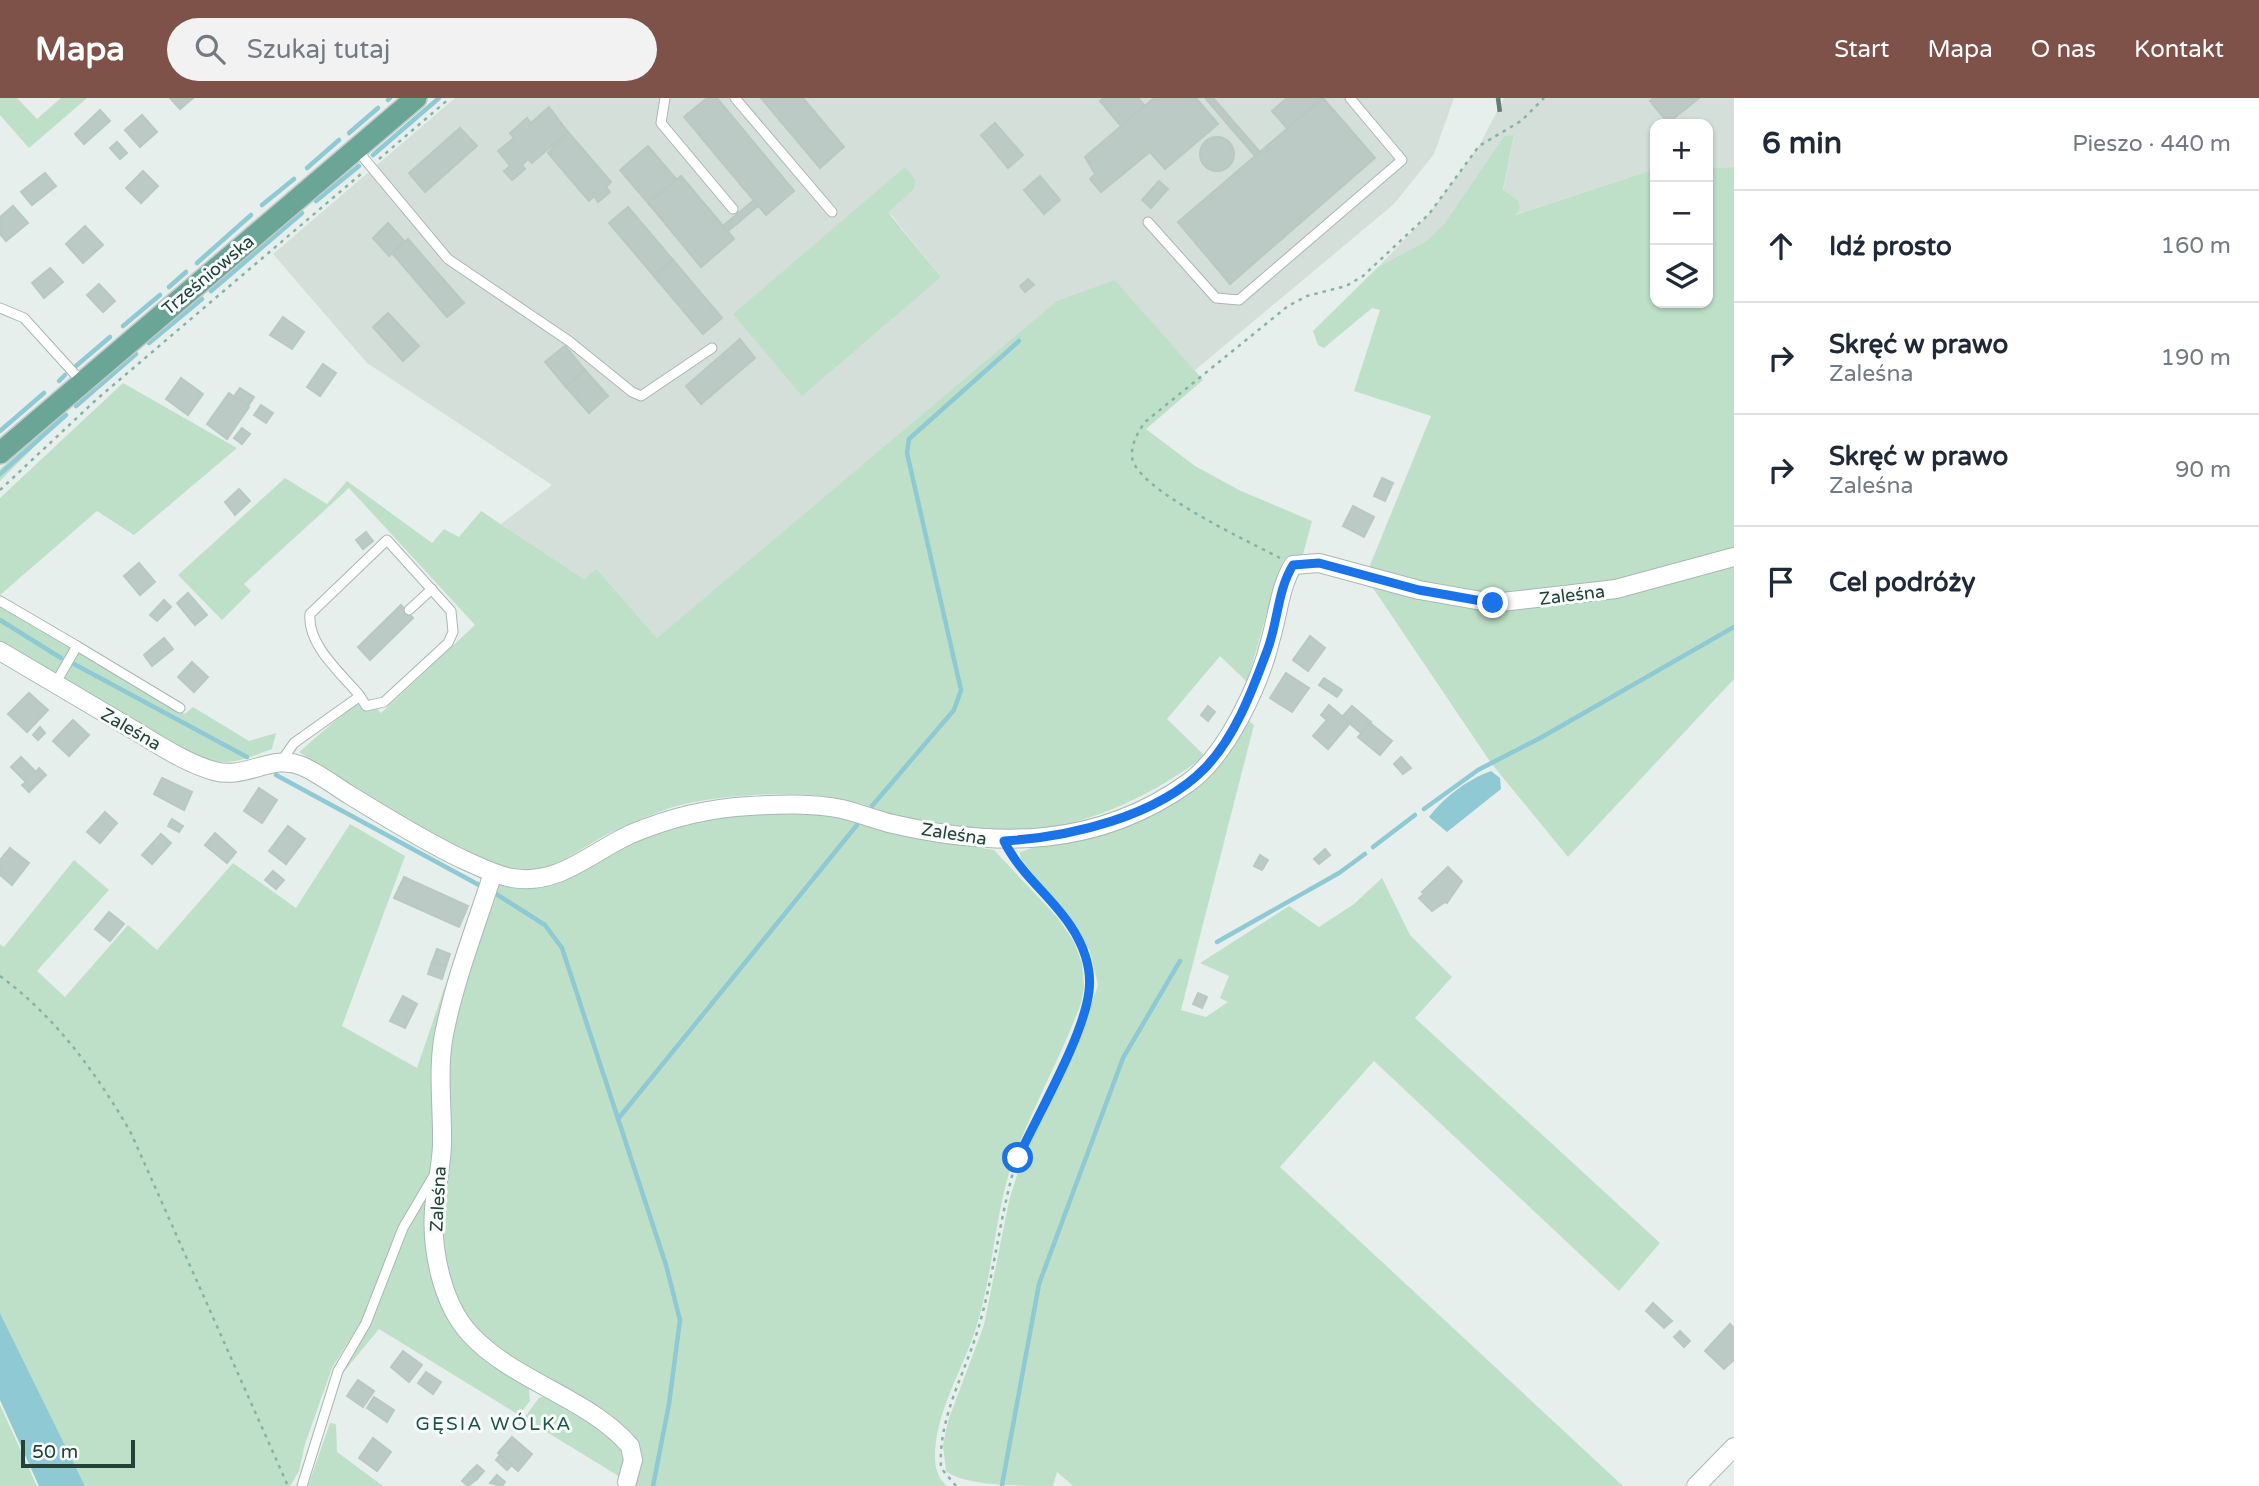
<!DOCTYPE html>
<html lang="pl">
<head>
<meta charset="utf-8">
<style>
	body { margin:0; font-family:"Varela Round",sans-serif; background:#f2f2f3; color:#1f2937 }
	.controls { position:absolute; right:21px; top:21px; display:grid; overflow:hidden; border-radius:14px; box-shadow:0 2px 5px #0004 }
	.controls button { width:63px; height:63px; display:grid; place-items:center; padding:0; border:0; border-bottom:2px solid #e0e1e3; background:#fff; color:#1f2937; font:35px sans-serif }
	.scale { position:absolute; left:21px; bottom:18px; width:114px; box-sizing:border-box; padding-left:7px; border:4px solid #24423a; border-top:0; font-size:19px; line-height:24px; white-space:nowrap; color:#24423a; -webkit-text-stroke:5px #f7fbf9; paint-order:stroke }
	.stop { position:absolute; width:21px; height:21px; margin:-16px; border:5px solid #1a73e8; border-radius:50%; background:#fff }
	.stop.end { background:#1a73e8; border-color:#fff; box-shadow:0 2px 7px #0008 }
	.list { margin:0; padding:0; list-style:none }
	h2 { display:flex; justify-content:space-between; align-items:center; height:91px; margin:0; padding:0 28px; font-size:30px }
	h2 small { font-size:23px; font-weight:400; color:#747a83 }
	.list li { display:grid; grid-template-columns:46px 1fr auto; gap:21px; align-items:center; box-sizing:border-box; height:112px; padding:0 28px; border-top:2px solid #e0e1e3 }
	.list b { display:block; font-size:26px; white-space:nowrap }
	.list p { margin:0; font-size:23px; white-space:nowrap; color:#747a83 }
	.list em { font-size:23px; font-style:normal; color:#747a83 }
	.icon { flex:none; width:38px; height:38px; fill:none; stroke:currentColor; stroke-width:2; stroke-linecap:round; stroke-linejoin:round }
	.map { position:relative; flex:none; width:1734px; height:1388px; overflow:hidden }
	header { display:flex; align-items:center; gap:42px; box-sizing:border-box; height:98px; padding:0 35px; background:#7f5249; color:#fff }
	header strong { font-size:33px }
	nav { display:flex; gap:38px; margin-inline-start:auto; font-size:24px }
	.search { width:490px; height:63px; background:#f2f2f3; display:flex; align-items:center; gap:18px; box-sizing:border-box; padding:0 24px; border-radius:38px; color:#747a83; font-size:26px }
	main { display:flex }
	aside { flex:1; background:#fff }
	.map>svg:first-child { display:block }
</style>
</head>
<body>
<header>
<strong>Mapa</strong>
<div class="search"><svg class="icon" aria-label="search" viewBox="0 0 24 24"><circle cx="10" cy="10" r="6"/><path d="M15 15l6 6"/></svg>Szukaj tutaj</div>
<nav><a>Start</a><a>Mapa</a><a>O nas</a><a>Kontakt</a></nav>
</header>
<main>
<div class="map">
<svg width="1734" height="1388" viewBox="0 0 1734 1388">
	<rect width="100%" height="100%" fill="#e6efeb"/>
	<g fill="#d4dfda" fill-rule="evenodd">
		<path d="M455,0h999l-20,56 -40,50 -200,167 -79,-91 -312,237 -146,121 -59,-68 -14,9 -83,-55 51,-39 -185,-122 -94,-109zM916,83l-2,8 -25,23 52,65 -208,37z"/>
		<polygon points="1504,0 1734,0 1734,69 1708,70 1708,26 1655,26 1655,71 1514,117 1503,93 1514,38 1504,38 1444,126 1426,143 1378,169 1429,116 1458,77 1479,48"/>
	</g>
	<g fill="#bfe0c8">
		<polygon points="0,0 17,0 37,21 61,0 87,0 29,50 0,17"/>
		<polygon points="1514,37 1503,92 1519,103 1520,110 1515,117 1655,71 1655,205 1708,205 1708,70 1734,69 1734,452 1584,489 1487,498 1368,472 1431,318 1354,293 1380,212 1372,210 1324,250 1318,247 1313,233 1378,169 1426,143 1444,126 1504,38"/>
		<polygon points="905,69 916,83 914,91 889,114 891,118 941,179 802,298 733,216"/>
		<path d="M1115,182l88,100 -57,49 49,37 46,25 71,30 -9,33 -19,6 -4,8 -33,114 -27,-26 -53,63 38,37c-59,44 -131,77 -207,76 -36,0 -75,-12 -111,-18 -50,-27 -143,-22 -198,-11 -25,5 -52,18 -75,28 -29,13 -53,37 -86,40 -48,4 -185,-90 -229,-119l66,-57 16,18 94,-88 -126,-137 -105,96 7,7 -29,29 -44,-45 107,-97 42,26 20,-23 85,62 12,-14 15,8 22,-26 103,68 13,-10 60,69 400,-337z"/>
		<polygon points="123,285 237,350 134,437 97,413 0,497 0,400"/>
		<polygon points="62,316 66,317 0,383 0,371"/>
		<polygon points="1734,466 1734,581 1568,759 1491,665 1373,490 1496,512 1607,501"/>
		<path d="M0,509l185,107 8,-7 56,34 27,-8 -4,16c-42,16 -52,19 -93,-1l-179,-106z"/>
		<path d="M1248,622l6,5 -73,285 25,7 22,-15 -8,-4 9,-22 -29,-13 89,-57 30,21 35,-23 28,-26 28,57 42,42 -37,41 245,225 -41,48 -245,-230 -94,106 343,319h-550l-16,-14 -4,14c-29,0 -90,0 -107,-15l-3,-26 5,-24 36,-96 25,-124 12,-39 60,-129 17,-48 -8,-34 -29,-43 -40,-49 -1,-7 140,-47z"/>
		<path d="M743,714l106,4 49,18 96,16 64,68 16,24 8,21 2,24 -3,16c-19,52 -47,101 -66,152 -21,57 -21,119 -40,176 -14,42 -40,82 -40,127 0,11 4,21 12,28h-313l2,-30 -153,-116 -27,-35 -17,-62 12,-225 48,-136 9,5h18l137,-58z"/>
		<polygon points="350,726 405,758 342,928 417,970 476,797 438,980 432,1073 392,1148 362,1222 332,1270 305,1346 299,1373 290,1388 85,1388 0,1215 0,846 4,849 74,762 109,792 37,873 65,899 128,827 157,852 233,765 296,810"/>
		<polygon points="432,1089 441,1196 528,1283 530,1303 519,1317 379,1231 342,1276 371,1224 414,1117"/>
		<polygon points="546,1297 620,1343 628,1356 625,1382 524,1320 539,1300"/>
		<polygon points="0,1307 37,1388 0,1388"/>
		<polygon points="330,1325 336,1326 337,1354 383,1388 308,1388"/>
	</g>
	<g fill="#8ec9d4">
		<path d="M1491,673l9,7 1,11 -54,43 -18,-15c14,-19 39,-38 62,-46z"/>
		<polygon points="0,1215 85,1388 39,1388 0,1302"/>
	</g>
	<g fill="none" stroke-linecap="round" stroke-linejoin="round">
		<g stroke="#8ec9d4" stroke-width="4.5">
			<polyline points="388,2 390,0"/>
			<polyline points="349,35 378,10"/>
			<polyline points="373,57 439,0"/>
			<polyline points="307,70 339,42"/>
			<polyline points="316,103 359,68"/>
			<polyline points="262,107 294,81"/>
			<polyline points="197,165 251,117"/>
			<polyline points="169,189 186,174"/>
			<polyline points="211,193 302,115"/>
			<polyline points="123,228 160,197"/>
			<polyline points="149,245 202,201"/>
			<polyline points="76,268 110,239"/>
			<polyline points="59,283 65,277"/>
			<polyline points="76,308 136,256"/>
			<polyline points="0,333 44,295"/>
			<polyline points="0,376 66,317"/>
			<polyline points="0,522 61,560"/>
			<polyline points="74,566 247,659"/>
			<polyline points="276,677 479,787"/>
			<polyline points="872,708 954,612 961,592 907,355 909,341 1019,243"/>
			<polyline points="1424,711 1478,672 1542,639 1734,529"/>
			<polyline points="1373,749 1415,717"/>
			<polyline points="493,794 545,827 562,850 666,1167 680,1222 669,1306 653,1388"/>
			<polyline points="1217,844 1339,775 1365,756"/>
			<polyline points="618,1021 857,727"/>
			<polyline points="1002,1387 1039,1186 1123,960 1180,863"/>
		</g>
	</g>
	<g fill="#bbcac4" stroke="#b8c9c2" stroke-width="2">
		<polygon points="170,0 193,0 180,11"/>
		<polygon points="707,0 717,0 794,93 766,117 684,19"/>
		<polygon points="761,0 803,0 844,49 820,70"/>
		<polygon points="1104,0 1138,0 1145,8 1121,28 1100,3"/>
		<polygon points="1154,0 1196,0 1218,26 1165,71 1150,54 1101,94 1090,81 1095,76 1085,59"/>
		<polygon points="1213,0 1260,54 1255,58 1206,1"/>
		<polygon points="1287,0 1322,0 1287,30 1272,13"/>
		<polygon points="1323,0 1375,60 1230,186 1178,124"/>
		<polygon points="1654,0 1699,0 1668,25 1650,3"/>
		<polygon points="549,9 568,34 532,65 528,61 522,67 525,71 512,82 504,73 510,68 498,53 514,40 510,35 527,20 531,25"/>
		<polygon points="100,12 110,23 84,46 75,36"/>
		<polygon points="142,17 157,34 140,49 125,32"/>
		<polygon points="995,25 1023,57 1008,70 981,37"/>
		<polygon points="460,30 477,48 425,94 409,75"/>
		<polygon points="568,34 611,84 606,89 610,94 598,104 594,98 589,103 548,55"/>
		<circle cx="1217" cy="56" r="17"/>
		<polygon points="117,44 127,55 120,61 110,50"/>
		<polygon points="648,48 677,82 648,105 620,72"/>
		<polygon points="143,73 158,88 141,105 126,90"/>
		<polygon points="45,75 56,88 32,107 21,94"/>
		<polygon points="681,78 734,141 701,169 648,105"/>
		<polygon points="1040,78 1060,102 1044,116 1024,92"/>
		<polygon points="1159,83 1168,91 1151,110 1142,102"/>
		<polygon points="754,102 758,108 727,134 723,128"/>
		<polygon points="13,108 28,125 6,143 0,136 0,119"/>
		<polygon points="628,109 673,162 654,178 609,125"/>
		<polygon points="388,125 405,144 389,158 373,140"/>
		<polygon points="85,128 103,147 83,165 66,146"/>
		<polygon points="408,141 464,205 447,219 392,155"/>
		<polygon points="673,162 722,220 703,236 654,178"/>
		<polygon points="50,170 63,184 44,200 32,185"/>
		<polygon points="1028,181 1034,187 1025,194 1020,188"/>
		<polygon points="99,186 115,203 103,214 87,197"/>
		<polygon points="388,215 419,248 403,263 373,229"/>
		<polygon points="283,219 304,234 292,251 270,237"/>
		<polygon points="740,241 755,260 701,306 686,288"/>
		<polygon points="565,248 585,272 566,289 545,264"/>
		<polygon points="323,266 336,275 320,298 307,289"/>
		<polygon points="585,272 608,298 589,315 566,289"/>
		<polygon points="181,280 203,296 188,317 166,301"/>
		<polygon points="240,290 254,299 248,308 234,298"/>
		<polygon points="229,295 249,309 227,341 207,326"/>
		<polygon points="261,307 273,315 266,325 254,317"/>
		<polygon points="242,330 250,336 242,346 234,340"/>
		<polygon points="1382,380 1393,385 1385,403 1374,398"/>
		<polygon points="239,391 250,403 235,417 225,404"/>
		<polygon points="1353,408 1374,419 1364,439 1343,428"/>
		<polygon points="366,434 373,443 363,451 356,442"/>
		<polygon points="139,465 155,484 140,497 124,478"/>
		<polygon points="188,495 207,517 195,527 177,505"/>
		<polygon points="164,502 171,509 157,523 150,517"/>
		<polygon points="401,507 413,520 370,562 358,549"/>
		<polygon points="1310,538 1325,550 1308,573 1293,562"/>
		<polygon points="164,540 173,551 152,568 144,557"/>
		<polygon points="192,564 208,579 194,594 178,579"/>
		<polygon points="1286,575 1309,590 1292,614 1270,600"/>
		<polygon points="1324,580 1342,592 1337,599 1319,587"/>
		<polygon points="29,595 48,612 27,634 8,616"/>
		<polygon points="1329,607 1350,625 1328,651 1313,638 1327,622 1321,617"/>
		<polygon points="1208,608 1215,614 1208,623 1201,617"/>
		<polygon points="1352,608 1371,624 1361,635 1342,619"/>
		<polygon points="73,622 89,637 69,658 53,643"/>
		<polygon points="1370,625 1392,643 1380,657 1358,639"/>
		<polygon points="40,629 45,635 38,642 33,637"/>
		<polygon points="21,659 36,674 39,670 46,677 29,694 22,687 26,684 11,669"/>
		<polygon points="1401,659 1411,670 1403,676 1394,666"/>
		<polygon points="162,680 192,694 184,712 154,696"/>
		<polygon points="259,690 277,702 262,725 244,713"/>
		<polygon points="105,714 117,725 100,745 87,734"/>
		<polygon points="172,721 183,728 179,734 168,728"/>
		<polygon points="288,728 305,741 286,766 269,753"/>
		<polygon points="215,735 236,754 227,765 205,747"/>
		<polygon points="161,736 171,745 152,766 142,757"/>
		<polygon points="10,750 29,765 12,787 0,777 0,762"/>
		<polygon points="1325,751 1330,757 1319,766 1314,761"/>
		<polygon points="1260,757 1268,762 1262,772 1254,768"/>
		<polygon points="1448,769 1462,783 1447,805 1445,804 1432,813 1419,800 1424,796 1422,794"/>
		<polygon points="273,773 284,782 276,791 265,782"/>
		<polygon points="404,779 468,808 459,829 394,800"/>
		<polygon points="109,814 124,826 110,843 95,831"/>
		<polygon points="437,851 450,856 446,868 432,864"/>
		<polygon points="432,864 446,868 442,881 428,876"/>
		<polygon points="1198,895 1207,899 1202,910 1193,906"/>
		<polygon points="403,898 417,906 405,930 390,923"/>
		<polygon points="1653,1205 1672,1223 1664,1230 1646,1213"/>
		<polygon points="1730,1226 1734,1230 1734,1262 1724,1271 1705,1253"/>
		<polygon points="1680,1233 1690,1243 1684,1249 1674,1239"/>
		<polygon points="403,1253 422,1267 409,1284 391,1269"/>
		<polygon points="426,1274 441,1284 433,1296 418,1285"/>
		<polygon points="358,1282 374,1293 363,1309 347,1298"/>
		<polygon points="374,1299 394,1312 387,1324 367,1310"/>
		<polygon points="512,1339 532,1356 518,1373 498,1355"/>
		<polygon points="373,1340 391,1354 377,1373 359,1360"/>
		<polygon points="500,1357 512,1367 507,1372 496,1362"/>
		<polygon points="477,1367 484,1373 477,1381 470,1374"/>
		<polygon points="470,1374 477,1381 468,1388 462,1383"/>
		<polygon points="497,1377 505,1384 502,1388 490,1385"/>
	</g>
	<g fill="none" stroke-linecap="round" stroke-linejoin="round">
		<g stroke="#a8b8b2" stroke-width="11">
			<g id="service">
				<polyline points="665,0 661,25 733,111"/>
				<polyline points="735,0 832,114"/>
				<polyline points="357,52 448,161 569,243 632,294 641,298 712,250"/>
				<polyline points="1148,124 1216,200 1239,202 1402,62 1350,0"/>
				<polyline points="0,210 24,220 82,284"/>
				<polyline points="0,503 77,548 55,586"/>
				<polyline points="409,512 432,491"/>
				<polyline points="77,548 180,610"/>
				<path d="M282,662l12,-17 66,-47c-19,-23 -53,-51 -50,-82l77,-74 64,71 2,21 -5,11 -64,59 -18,4 -6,-10"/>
				<polyline points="302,1388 338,1273 366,1225 403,1130 433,1079"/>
			</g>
		</g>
		<g stroke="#a8b8b2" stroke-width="20">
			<g id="minor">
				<path d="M0,553c44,26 88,52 132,78 26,15 53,34 82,42 32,9 58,-18 88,-5 16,7 32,19 46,28 38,23 74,46 114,65 16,7 32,16 50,19 47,8 79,-26 119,-44 38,-16 78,-26 119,-28 31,-2 61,-3 92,3 17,4 34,11 51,15 104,24 204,24 295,-41 39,-28 72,-99 83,-145 7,-24 9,-51 22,-73l26,-2 100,27 74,13 123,-14 118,-32"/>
				<path d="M493,775c-16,50 -36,101 -47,152 -10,40 -3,81 -4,121 -1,21 -6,42 -8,63 -3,40 8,95 36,125 43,47 119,64 160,112l3,14 -6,22"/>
				<polyline points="1696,1388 1734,1349"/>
			</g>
		</g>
		<g stroke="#c2cac8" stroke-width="24">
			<polyline id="primary" points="0,355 416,0"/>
		</g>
		<g stroke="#86b3a5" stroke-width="2.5" stroke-dasharray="3.5 5" stroke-linecap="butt">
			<polyline points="379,61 450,0"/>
			<polyline points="0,392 97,301 361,76"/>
			<path d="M1280,460c-28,-15 -145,-69 -148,-101 -1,-13 6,-25 13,-35l143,-116 19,-10 39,-10 17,-10 66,-62 50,-68 42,-25 23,-23"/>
			<path d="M0,878c56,41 97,98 131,157l157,353"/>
			<path d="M956,1388l-15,-18c-3,-51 24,-94 38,-142 16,-55 21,-113 38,-167 20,-59 85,-134 70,-198 -11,-46 -57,-67 -76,-107"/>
		</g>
		<use href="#service" stroke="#fff" stroke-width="9"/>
		<use href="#minor" stroke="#fff" stroke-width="18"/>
		<use href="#primary" stroke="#6aa596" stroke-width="21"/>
		<polyline stroke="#5f7d75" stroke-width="4.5" stroke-dasharray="14 7" stroke-linecap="butt" points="1498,0 1500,15"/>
	</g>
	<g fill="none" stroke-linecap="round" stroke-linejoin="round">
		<path stroke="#1a73e8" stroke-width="9" d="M1018,1060c20,-44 66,-122 71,-167 3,-23 -6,-47 -19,-66 -20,-30 -50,-51 -66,-84 66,-4 153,-24 201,-73 30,-31 47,-77 62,-117 11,-28 10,-60 26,-86l26,-2 100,27 74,13"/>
	</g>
	<g text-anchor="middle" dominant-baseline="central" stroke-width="6" stroke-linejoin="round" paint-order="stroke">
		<g font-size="18" fill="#24423a" stroke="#f7fbf9">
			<text transform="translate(208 177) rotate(-40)">Trześniowska</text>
			<text transform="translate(1572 497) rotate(-7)">Zaleśna</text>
			<text transform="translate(131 631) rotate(30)">Zaleśna</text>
			<text transform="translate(954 736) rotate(9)">Zaleśna</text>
			<text transform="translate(438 1101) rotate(-87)">Zaleśna</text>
		</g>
		<g font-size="19" letter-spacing="2" fill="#1f5548" stroke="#f7fbf9">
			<text x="494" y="1326">GĘSIA WÓLKA</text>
		</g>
	</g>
</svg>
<div class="controls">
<button>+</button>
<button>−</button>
<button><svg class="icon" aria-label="layers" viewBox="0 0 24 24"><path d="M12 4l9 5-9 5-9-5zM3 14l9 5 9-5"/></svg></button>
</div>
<div class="scale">50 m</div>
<div class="stop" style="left:1018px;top:1060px"></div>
<div class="stop end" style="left:1493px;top:505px"></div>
</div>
<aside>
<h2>6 min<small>Pieszo · 440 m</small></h2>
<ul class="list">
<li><svg class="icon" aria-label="ahead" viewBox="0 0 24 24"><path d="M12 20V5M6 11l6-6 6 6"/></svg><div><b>Idź prosto</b></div><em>160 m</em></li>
<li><svg class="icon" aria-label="right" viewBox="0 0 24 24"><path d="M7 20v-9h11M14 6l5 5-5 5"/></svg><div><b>Skręć w prawo</b><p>Zaleśna</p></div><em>190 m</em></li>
<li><svg class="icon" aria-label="right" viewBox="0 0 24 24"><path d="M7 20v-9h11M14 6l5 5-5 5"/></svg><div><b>Skręć w prawo</b><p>Zaleśna</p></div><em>90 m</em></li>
<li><svg class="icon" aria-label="arrive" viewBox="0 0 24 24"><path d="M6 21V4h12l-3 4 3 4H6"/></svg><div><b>Cel podróży</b></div></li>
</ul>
</aside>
</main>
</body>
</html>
